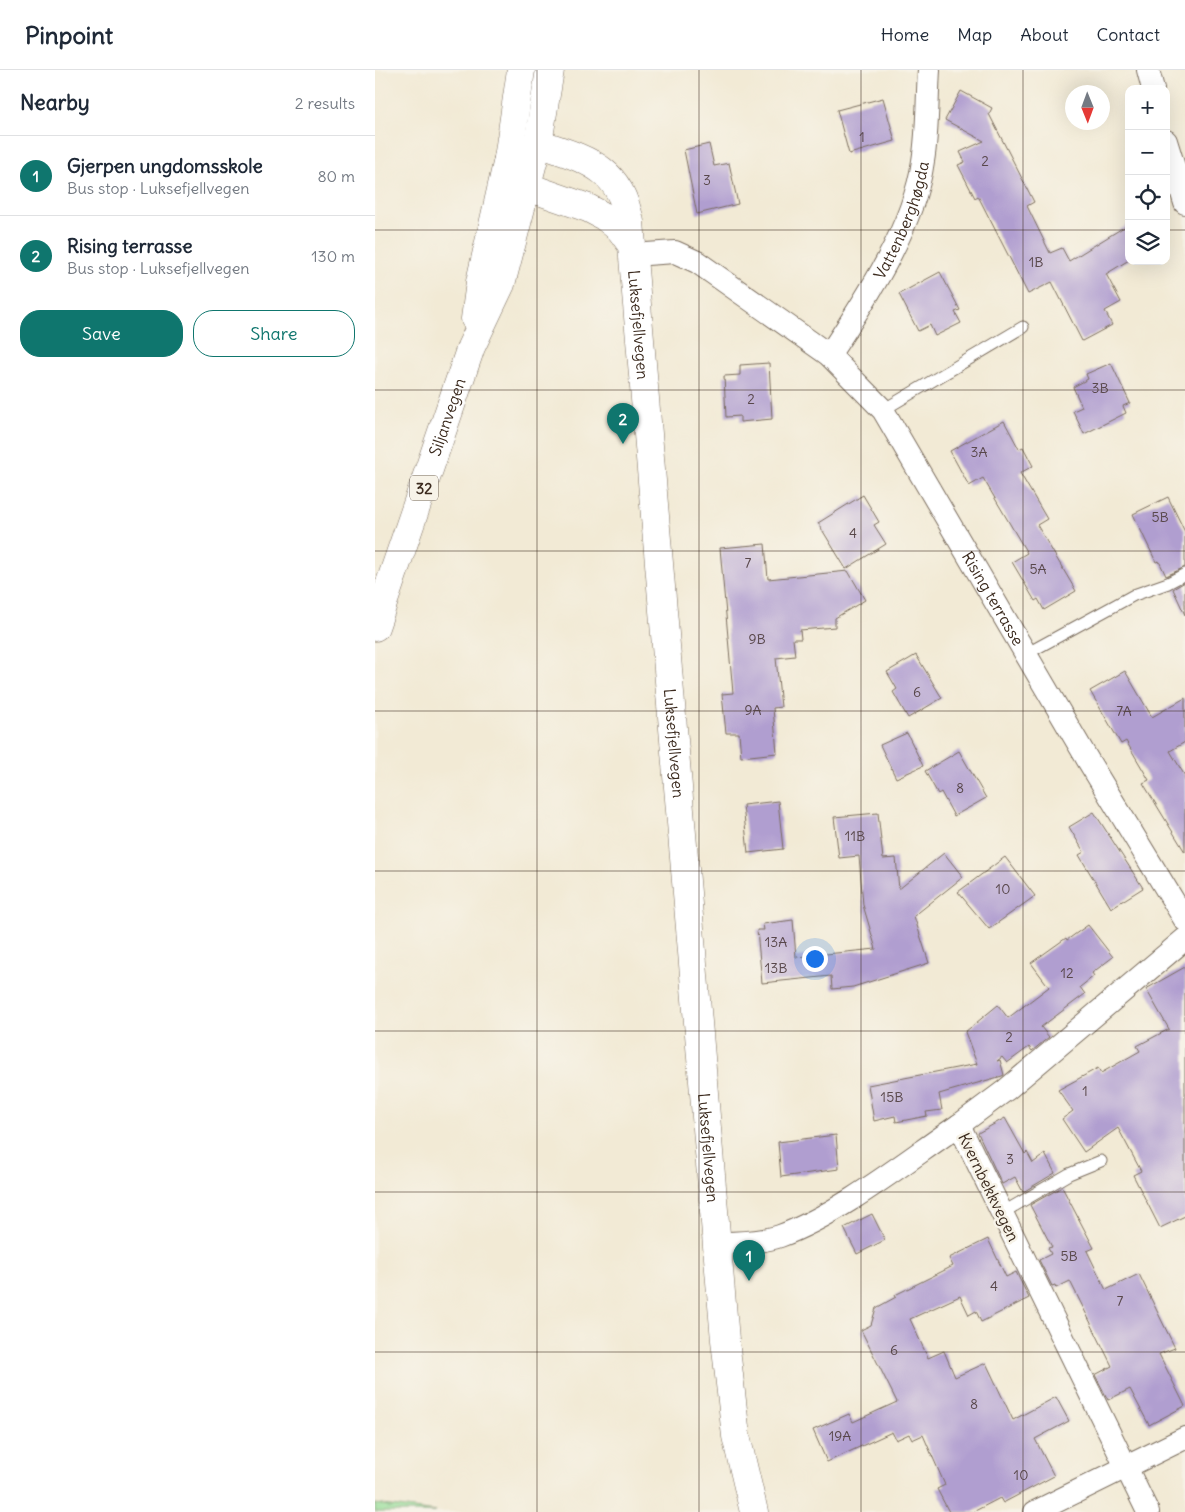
<!DOCTYPE html>
<html lang="en">
<head>
<meta charset="utf-8">
<style>
	body { margin:0; font-family:Delius,sans-serif; background:#f6f6f7; color:#1f2937 }
	.controls { position:absolute; right:15px; top:15px; display:grid; overflow:hidden; border-radius:10px; box-shadow:0 5px 20px #0002 }
	.controls button { width:45px; height:45px; display:grid; place-items:center; padding:0; border:0; border-bottom:1px solid #e0e1e3; background:#fff; color:#1f2937; font:25px sans-serif }
	.compass { position:absolute; left:690px; top:15px; width:45px; height:45px; border-radius:50%; background:#fff; box-shadow:0 5px 20px #0002; rotate:179deg }
	.you { position:absolute; left:439px; top:888px; width:18px; height:18px; margin:-12px; border:4px solid #fff; border-radius:50%; background:#1a73e8; box-shadow:0 0 0 8px #1a73e833 }
	.badge { display:grid; place-items:center; width:32px; height:32px; border-radius:50%; background:#0f766e; color:#fff; font-size:16px; font-weight:700 }
	.pin { position:absolute; translate:-50% -41px; filter:drop-shadow(0 1px 2px #0008) }
	.pin::after { content:''; position:absolute; top:26px; width:18px; height:15px; background:inherit; clip-path:polygon(0 0,100% 0,50% 100%) }
	.list { margin:0; padding:0; list-style:none }
	h2 { display:flex; justify-content:space-between; align-items:center; height:65px; margin:0; padding:0 20px; font-size:21px }
	h2 small { font-size:16px; font-weight:400; color:#747a83 }
	.list li { display:grid; grid-template-columns:32px 1fr auto; gap:15px; align-items:center; box-sizing:border-box; height:80px; padding:0 20px; border-top:1px solid #e0e1e3 }
	.list b { display:block; font-size:19px; white-space:nowrap }
	.list p { margin:0; font-size:16px; white-space:nowrap; color:#747a83 }
	.list em { font-size:16px; font-style:normal; color:#747a83 }
	.actions { display:flex; gap:10px; padding:15px 20px }
	.actions a { flex:1; padding:11px 0; border:1px solid #0f766e; border-radius:20px; text-align:center; font-size:18px; color:#0f766e }
	.actions .main { background:#0f766e; color:#fff }
	.icon { flex:none; width:28px; height:28px; fill:none; stroke:currentColor; stroke-width:2; stroke-linecap:round; stroke-linejoin:round }
	.map { position:relative; flex:none; width:810px; height:1442px; overflow:hidden }
	header { display:flex; align-items:center; gap:30px; box-sizing:border-box; height:70px; padding:0 25px; background:#fff; border-bottom:1px solid #e0e1e3 }
	header strong { font-size:24px }
	nav { display:flex; gap:28px; margin-inline-start:auto; font-size:18px }
	main { display:flex }
	aside { flex:1; background:#fff }
	.map>svg:first-child { display:block }
</style>
</head>
<body>
<header>
<strong>Pinpoint</strong>
<nav><a>Home</a><a>Map</a><a>About</a><a>Contact</a></nav>
</header>
<main>
<aside>
<h2>Nearby<small>2 results</small></h2>
<ul class="list">
<li><span class="badge">1</span><div><b>Gjerpen ungdomsskole</b><p>Bus stop · Luksefjellvegen</p></div><em>80 m</em></li>
<li><span class="badge">2</span><div><b>Rising terrasse</b><p>Bus stop · Luksefjellvegen</p></div><em>130 m</em></li>
</ul>
<div class="actions"><a class="main">Save</a><a>Share</a></div>
</aside>
<div class="map">
<svg width="810" height="1442" viewBox="0 0 810 1442">
	<defs>
		<pattern id="cemetery-stones" width="16" height="16" patternUnits="userSpaceOnUse" patternTransform="scale(1.25)"><rect width="16" height="16" fill="#96de99"/><path d="M2 7V4a2 2 0 0 1 4 0v3zM10 15v-3a2 2 0 0 1 4 0v3z" fill="#82bf83"/></pattern>
	</defs>
	<rect width="100%" height="100%" fill="#f7f3e8"/>
	<filter id="ink" filterUnits="userSpaceOnUse"><feTurbulence type="fractalNoise" baseFrequency=".02" numOctaves="2"/><feDisplacementMap in="SourceGraphic" scale="10" xChannelSelector="R" yChannelSelector="G"/><feConvolveMatrix kernelMatrix="1 2 1 2 8 2 1 2 1" color-interpolation-filters="sRGB"/></filter>
	<filter id="wash" filterUnits="userSpaceOnUse"><feTurbulence type="fractalNoise" baseFrequency=".0096" numOctaves="4" result="noise"/><feDisplacementMap in="SourceGraphic" scale="20" xChannelSelector="R" yChannelSelector="G"/><feGaussianBlur stdDeviation="1.12" result="paint"/><feColorMatrix in="noise" values="0 0 0 0 0 0 0 0 0 0 0 0 0 0 0 0 0 1.4 0 .05"/><feComposite in="paint" operator="in"/></filter>
	<g filter="url(#wash)">
		<rect width="100%" height="100%" fill="#f2ead5"/>
		<polygon fill="url(#cemetery-stones)" stroke="#68845c" points="0,1434 61,1442 0,1442"/>
		<g id="blocks">
			<g fill="#b09ed0">
				<polygon points="586,21 617,38 614,44 659,132 652,136 675,183 687,178 694,191 754,154 754,190 731,204 746,232 730,241 737,255 707,271 677,212 653,224 603,126 600,128 583,95 590,92 585,82 609,71 570,50"/>
				<polygon points="508,28 520,71 474,84 462,40"/>
				<polygon points="334,74 339,96 354,93 363,134 322,144 309,80"/>
				<polygon points="565,202 585,240 580,242 586,253 560,266 555,255 543,261 524,224"/>
				<polygon points="394,293 397,349 365,352 365,346 351,347 349,306 365,305 365,295"/>
				<polygon points="736,293 755,333 748,336 751,343 709,364 698,341 707,337 698,317 713,309 711,304"/>
				<polygon points="629,351 644,379 648,377 658,396 645,403 672,449 662,455 701,521 669,540 663,529 660,531 637,492 652,483 608,408 594,416 575,381"/>
				<polygon points="488,425 504,452 499,455 511,474 471,499 443,453"/>
				<polygon points="793,427 810,462 810,497 791,506 784,491 781,492 758,444"/>
				<polygon points="390,474 393,509 473,501 490,530 460,548 460,557 425,560 426,569 418,569 420,586 401,588 406,637 398,638 402,683 366,687 364,663 351,663 347,624 358,623 345,478"/>
				<polygon points="810,512 810,545 798,519"/>
				<polygon points="541,585 567,628 533,648 518,622 522,619 512,602"/>
				<polygon points="750,601 777,647 810,628 810,672 795,681 810,706 810,782 768,713 774,710 751,671 746,674 715,621"/>
				<polygon points="532,663 548,696 521,708 505,675"/>
				<polygon points="584,681 611,728 579,746 566,722 563,724 550,701"/>
				<polygon points="403,731 408,779 373,783 368,735"/>
				<polygon points="719,742 768,818 736,838 704,785 709,782 694,757"/>
				<polygon points="503,743 508,789 521,788 524,819 569,783 588,807 539,846 554,893 478,917 457,919 456,906 387,913 382,860 389,860 388,854 418,850 421,887 501,879 488,835 484,786 464,788 459,747"/>
				<polygon points="630,787 660,826 614,859 583,822"/>
				<polygon points="713,855 738,887 717,903 719,906 705,917 710,924 666,957 674,967 657,981 654,977 632,993 627,987 622,991 625,990 629,1005 627,1006 564,1024 567,1040 551,1042 552,1046 521,1052 520,1046 499,1051 493,1015 602,994 590,962 623,935 633,948 674,917 656,893 691,868 692,870"/>
				<polygon points="810,897 810,1146 785,1158 758,1105 766,1101 743,1058 709,1082 687,1049 698,1041 683,1020 723,998 726,1003 765,981 762,976 794,959 771,919"/>
				<polygon points="630,1048 650,1084 652,1082 658,1093 670,1084 680,1103 648,1122 640,1107 627,1114 603,1063"/>
				<polygon points="461,1065 464,1099 406,1107 403,1072"/>
				<polygon points="687,1117 719,1178 712,1181 731,1220 764,1204 800,1278 784,1284 810,1336 774,1355 755,1319 733,1330 720,1305 737,1296 695,1211 681,1218 680,1215 677,1216 664,1190 676,1184 673,1178 677,1177 655,1135"/>
				<polygon points="497,1144 510,1170 482,1184 469,1158"/>
				<polygon points="613,1169 631,1207 641,1202 654,1228 606,1252 601,1241 594,1245 585,1226 535,1249 553,1288 569,1281 580,1307 611,1293 638,1350 681,1327 694,1351 660,1369 679,1406 628,1433 625,1428 598,1442 574,1442 562,1419 570,1415 548,1365 537,1370 534,1364 521,1370 517,1362 452,1392 438,1360 474,1344 478,1352 522,1332 486,1260 496,1255 501,1238 521,1227 520,1225 578,1196 574,1188"/>
			</g>
		</g>
	</g>
	<g filter="url(#ink)">
		<use href="#blocks" fill-opacity="0" stroke="#7b6d5e" stroke-width="1"/>
		<g fill="none" stroke-linecap="round" stroke-linejoin="round">
			<g stroke="#7b6d5e" stroke-width="13">
				<g id="lane">
					<polyline points="508,340 648,257"/>
					<polyline points="651,584 759,525 793,513 810,504"/>
					<polyline points="627,1143 694,1104 726,1091"/>
				</g>
			</g>
			<g stroke="#7b6d5e" stroke-width="24">
				<g id="street">
					<polyline points="773,0 778,19"/>
					<polyline points="791,71 810,133"/>
					<path id="s1" d="M257,185l43,-3 22,10 132,93 54,55 206,352 96,158"/>
					<path id="s2" d="M454,285c36,-54 85,-128 94,-194 5,-29 4,-61 6,-91"/>
					<path d="M341,1174c21,-2 44,-1 64,-8 60,-22 126,-75 179,-111"/>
					<polyline points="660,1442 810,1368"/>
					<polyline points="773,1442 584,1055 631,1020 810,869"/>
				</g>
			</g>
			<g stroke="#7b6d5e" stroke-width="29">
				<g id="secondary">
					<path id="s3" d="M256,174l-11,-15 -15,-12 -17,-9 -60,-21 -20,-28 30,-16c49,17 81,23 92,79l95,1118 11,96 18,76"/>
				</g>
			</g>
			<g stroke="#7b6d5e" stroke-width="29">
				<g id="primary">
					<polyline points="100,249 105,212 133,89 146,0"/>
					<path id="s4" d="M0,557l96,-280 30,-63 37,-141 12,-73"/>
				</g>
			</g>
			<use href="#lane" stroke="#fff" stroke-width="11"/>
			<use href="#street" stroke="#fff" stroke-width="22"/>
			<use href="#secondary" stroke="#fff" stroke-width="28"/>
			<use href="#primary" stroke="#fff" stroke-width="28"/>
		</g>
	</g>
	<path fill="none" stroke="#3b2a1e" stroke-width="1" stroke-opacity="0.55" d="M162,0v1442M324,0v1442M486,0v1442M648,0v1442M0,160h754M791,160h19M0,320h810M0,481h810M0,641h810M0,801h810M0,961h810M0,1122h810M0,1282h810"/>
	<g text-anchor="middle" dominant-baseline="central" stroke-width="5" stroke-linejoin="round" paint-order="stroke">
		<g font-size="14" fill="#58474a">
			<text x="487" y="67">1</text>
			<text x="610" y="91">2</text>
			<text x="332" y="110">3</text>
			<text x="661" y="192">1B</text>
			<text x="725" y="318">3B</text>
			<text x="376" y="329">2</text>
			<text x="604" y="382">3A</text>
			<text x="785" y="447">5B</text>
			<text x="478" y="463">4</text>
			<text x="373" y="493">7</text>
			<text x="663" y="499">5A</text>
			<text x="382" y="569">9B</text>
			<text x="542" y="622">6</text>
			<text x="378" y="640">9A</text>
			<text x="749" y="641">7A</text>
			<text x="585" y="718">8</text>
			<text x="480" y="766">11B</text>
			<text x="628" y="819">10</text>
			<text x="401" y="872">13A</text>
			<text x="401" y="898">13B</text>
			<text x="692" y="903">12</text>
			<text x="634" y="967">2</text>
			<text x="710" y="1021">1</text>
			<text x="517" y="1027">15B</text>
			<text x="635" y="1089">3</text>
			<text x="694" y="1186">5B</text>
			<text x="619" y="1216">4</text>
			<text x="745" y="1231">7</text>
			<text x="519" y="1280">6</text>
			<text x="599" y="1334">8</text>
			<text x="465" y="1366">19A</text>
			<text x="646" y="1405">10</text>
		</g>
		<rect fill="#f7f3e8" stroke="#73665b" stroke-width="1" x="35" y="405.5" width="28" height="25" rx="4"/>
		<g font-size="15" font-weight="bold" fill="#3b2a1e">
			<text x="49" y="418">32</text>
		</g>
		<g font-size="16" fill="#3b2a1e" stroke="#f7f3e8">
			<text stroke="none"><textPath href="#s2" startOffset="154">Vattenberghøgda</textPath></text>
			<text stroke="none"><textPath href="#s3" startOffset="422">Luksefjellvegen</textPath></text>
			<text stroke="none"><textPath href="#s4" startOffset="222">Siljanvegen</textPath></text>
			<text stroke="none"><textPath href="#s1" startOffset="524">Rising terrasse</textPath></text>
			<text stroke="none"><textPath href="#s3" startOffset="842">Luksefjellvegen</textPath></text>
			<text stroke="none"><textPath href="#s3" startOffset="1248">Luksefjellvegen</textPath></text>
			<text transform="translate(614 1117) rotate(64)">Kvernbekkvegen</text>
		</g>
	</g>
</svg>
<div class="controls">
<button>+</button>
<button>−</button>
<button><svg class="icon" aria-label="locate" viewBox="0 0 24 24"><circle cx="12" cy="12" r="6"/><path d="M12 2v4M12 18v4M2 12h4M18 12h4"/></svg></button>
<button><svg class="icon" aria-label="layers" viewBox="0 0 24 24"><path d="M12 4l9 5-9 5-9-5zM3 14l9 5 9-5"/></svg></button>
</div>
<svg class="compass" viewBox="-18 -18 36 36"><path d="M0-13l5 13h-10z" fill="#e53935"/><path d="M0 13l5-13h-10z" fill="#747a83"/></svg>
<div class="you"></div>
<div class="pin badge" style="left:374px;top:1211px">1</div>
<div class="pin badge" style="left:248px;top:374px">2</div>
</div>
</main>
</body>
</html>
